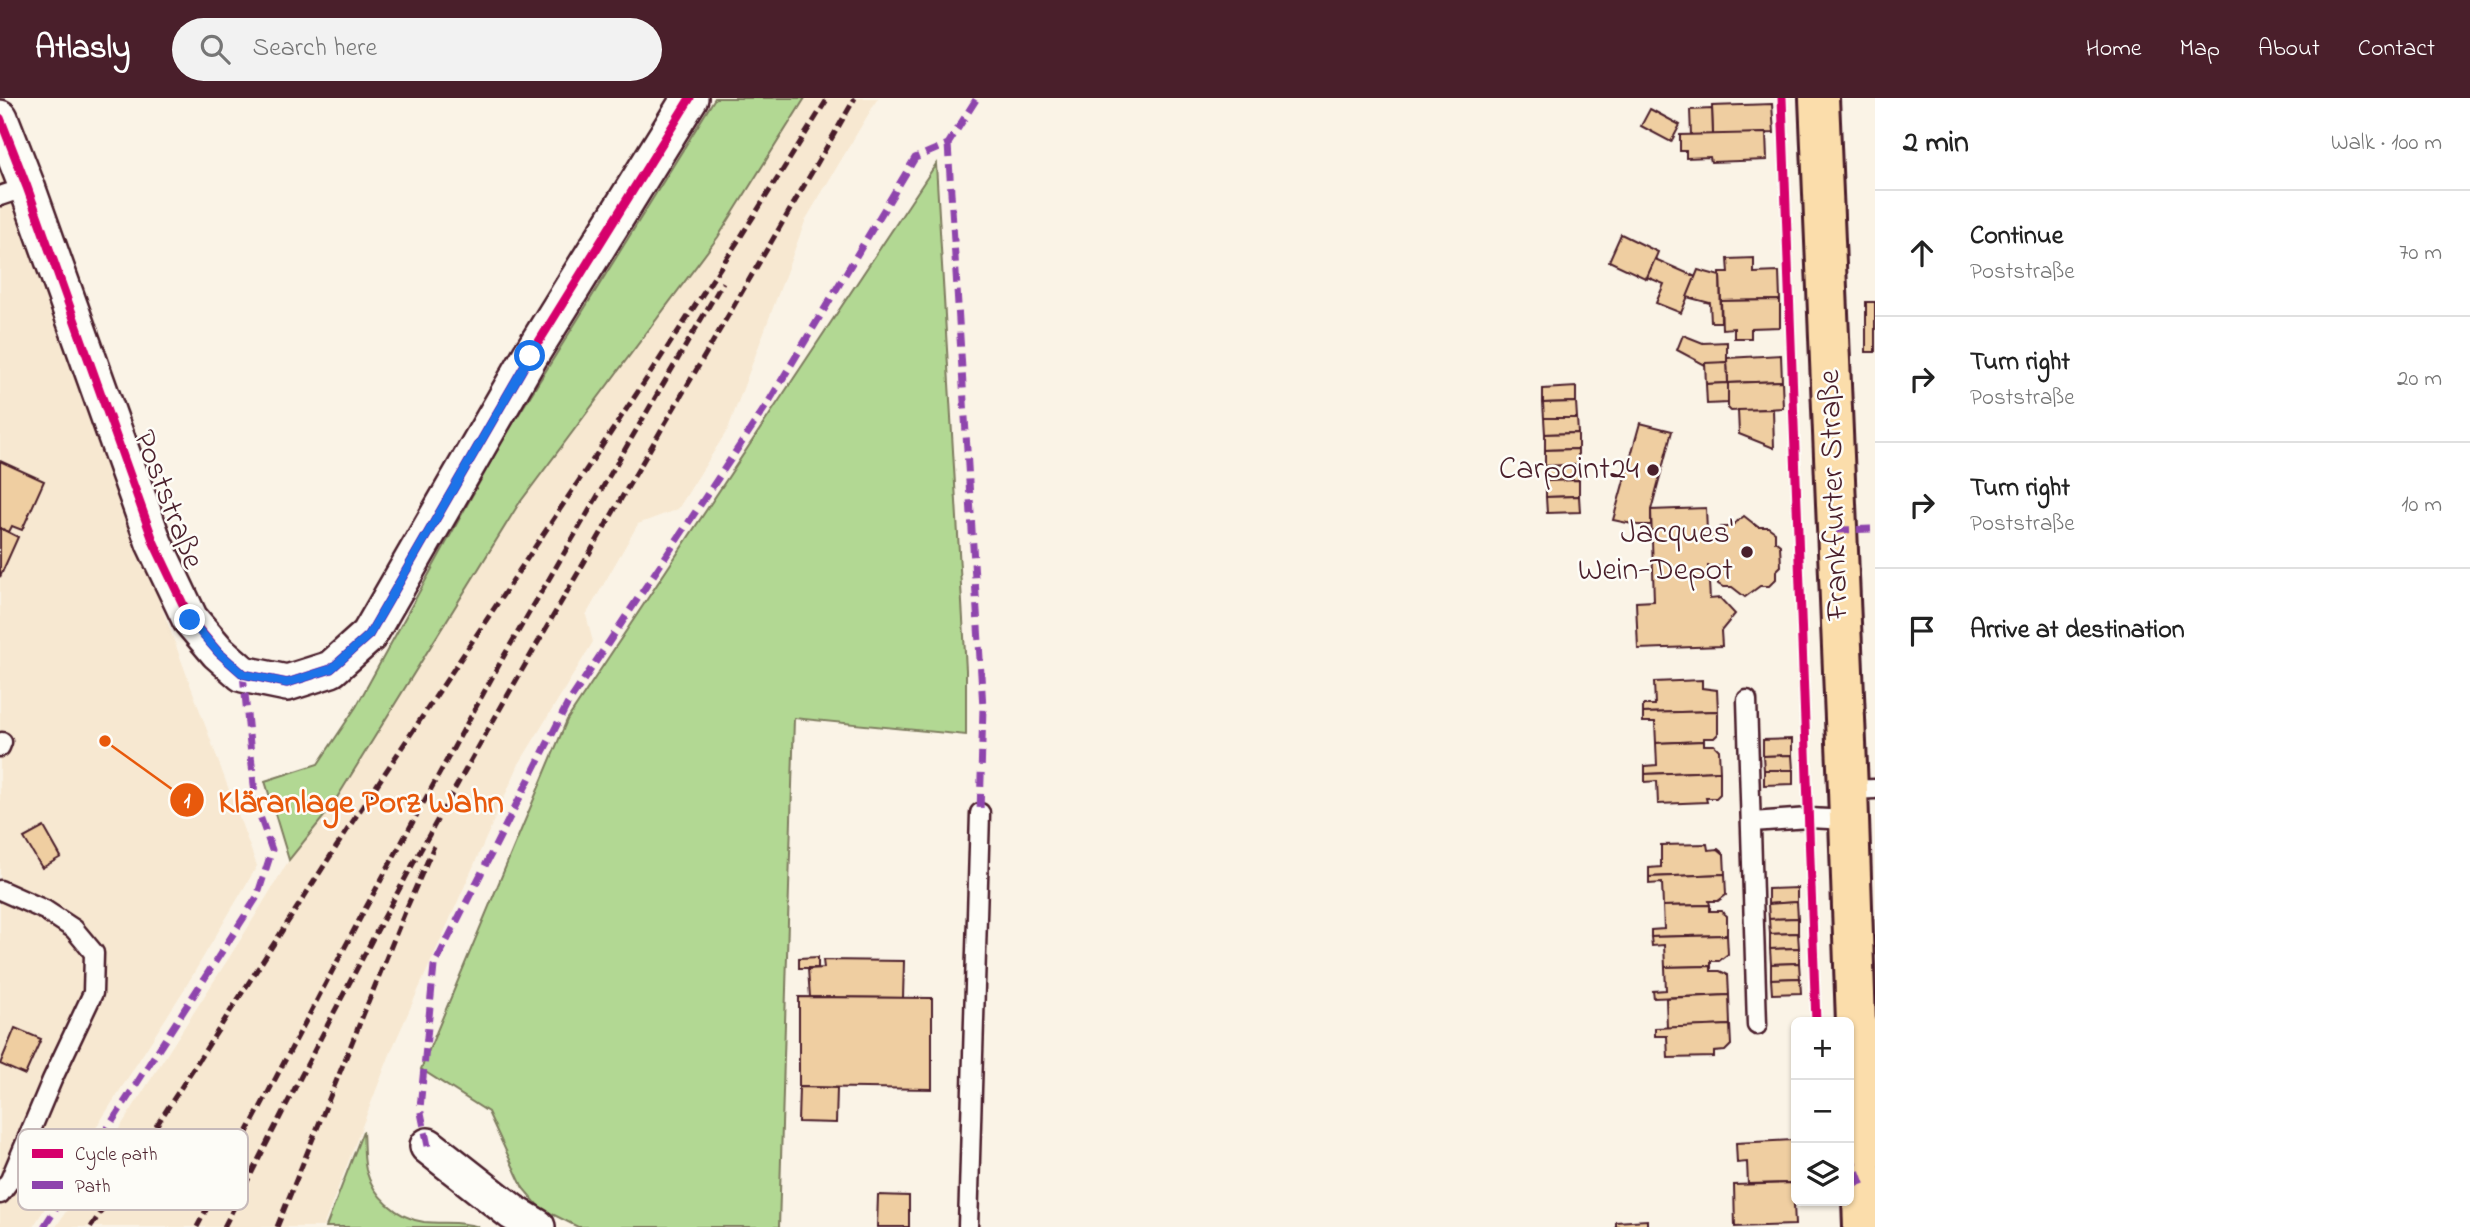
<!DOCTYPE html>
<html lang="en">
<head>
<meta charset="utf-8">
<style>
	body { margin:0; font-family:"Indie Flower",sans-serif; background:#f2f2f2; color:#222 }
	.controls { position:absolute; right:21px; bottom:21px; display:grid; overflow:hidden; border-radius:10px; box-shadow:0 2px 5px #0004 }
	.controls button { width:63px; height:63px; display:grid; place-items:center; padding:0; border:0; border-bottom:2px solid #e0e0e0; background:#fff; color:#222; font:35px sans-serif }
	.stop { position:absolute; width:21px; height:21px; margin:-16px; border:5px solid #1a73e8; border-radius:50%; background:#fff }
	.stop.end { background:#1a73e8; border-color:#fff; box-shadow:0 2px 7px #0008 }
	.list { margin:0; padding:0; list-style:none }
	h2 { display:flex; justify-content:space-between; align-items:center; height:91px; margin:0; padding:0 28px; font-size:30px }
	h2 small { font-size:23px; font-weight:400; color:#767676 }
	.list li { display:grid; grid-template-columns:46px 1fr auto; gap:21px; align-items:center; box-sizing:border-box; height:126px; padding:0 28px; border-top:2px solid #e0e0e0 }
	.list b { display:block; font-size:26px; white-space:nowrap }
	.list p { margin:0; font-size:23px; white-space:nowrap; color:#767676 }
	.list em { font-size:23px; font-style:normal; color:#767676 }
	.icon { flex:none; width:38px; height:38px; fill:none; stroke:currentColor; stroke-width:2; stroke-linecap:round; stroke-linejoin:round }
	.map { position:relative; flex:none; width:1875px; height:1129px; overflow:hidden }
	header { display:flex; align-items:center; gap:42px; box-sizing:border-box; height:98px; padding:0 35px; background:#4a1f2b; color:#fff }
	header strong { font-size:33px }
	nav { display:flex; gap:38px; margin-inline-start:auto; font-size:24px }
	.search { width:490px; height:63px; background:#f2f2f2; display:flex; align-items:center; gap:18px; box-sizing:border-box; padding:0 24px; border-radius:38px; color:#767676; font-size:26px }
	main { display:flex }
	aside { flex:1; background:#fff }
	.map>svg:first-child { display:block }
</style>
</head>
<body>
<header>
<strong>Atlasly</strong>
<div class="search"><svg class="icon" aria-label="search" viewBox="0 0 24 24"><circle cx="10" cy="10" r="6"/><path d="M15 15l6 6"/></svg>Search here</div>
<nav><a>Home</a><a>Map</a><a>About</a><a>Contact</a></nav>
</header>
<main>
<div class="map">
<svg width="1875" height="1129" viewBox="0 0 1875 1129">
	<rect width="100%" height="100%" fill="#faf3e6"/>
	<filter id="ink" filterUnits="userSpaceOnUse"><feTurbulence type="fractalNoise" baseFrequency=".0143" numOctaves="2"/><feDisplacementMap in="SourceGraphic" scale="14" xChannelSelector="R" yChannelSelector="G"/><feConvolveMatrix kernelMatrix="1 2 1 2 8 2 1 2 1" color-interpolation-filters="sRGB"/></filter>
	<g filter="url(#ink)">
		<g fill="#f7e8d1">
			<polygon points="805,0 878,0 806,121 728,331 678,411 638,426 586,517 593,544 519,666 392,951 323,1129 56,1129 241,841 289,762 330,711 518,407 718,139"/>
			<polygon points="0,70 257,768 185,890 33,1129 0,1129"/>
		</g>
		<g fill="#b2d893" stroke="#7e7c5f" stroke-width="2">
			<polygon points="715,0 805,0 718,139 518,407 330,711 289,762 265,683 318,666 356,609 501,345"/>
			<polygon points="936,66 966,572 966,637 794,620 779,1129 578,1129 540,1110 523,1090 488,1014 421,971 567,622"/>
			<path d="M363,1033c1,13 0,26 3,39 7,26 31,48 58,52 19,2 37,-1 55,5h-153z"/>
		</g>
		<g fill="#efcea1" stroke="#4a1f2b" stroke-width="2">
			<polygon points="1772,6 1774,35 1713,37 1712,8"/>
			<polygon points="1650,11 1680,27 1671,44 1641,28"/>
			<polygon points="1712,11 1713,37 1691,37 1690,12"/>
			<polygon points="1766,35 1767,62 1711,64 1710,59 1686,60 1686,53 1680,53 1680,37"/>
			<polygon points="1621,136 1658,154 1647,181 1609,163"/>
			<polygon points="1754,160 1754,175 1779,174 1780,202 1721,203 1720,175 1729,175 1728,161"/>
			<polygon points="1655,161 1696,179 1681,215 1656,205 1664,186 1647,179"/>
			<polygon points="1698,172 1720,178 1721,224 1711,224 1710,205 1687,199"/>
			<polygon points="1780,202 1780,229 1751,230 1751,240 1734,240 1734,230 1722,231 1721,203"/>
			<rect x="1866" y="204" width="9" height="50"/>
			<polygon points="1683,237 1703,245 1727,244 1727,264 1705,267 1677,252"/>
			<polygon points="1781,257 1782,283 1728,285 1727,260"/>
			<polygon points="1727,264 1728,285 1706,286 1705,265"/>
			<polygon points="1782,283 1783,310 1731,313 1728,310 1728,285"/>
			<polygon points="1728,285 1728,305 1707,306 1706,286"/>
			<polygon points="1576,289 1576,304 1543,305 1543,291"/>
			<polygon points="1576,304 1577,320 1544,320 1543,305"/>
			<polygon points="1773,311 1774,350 1739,336 1738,312"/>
			<polygon points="1544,320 1577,320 1578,335 1545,336"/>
			<polygon points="1640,325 1672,333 1651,412 1651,427 1637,427 1613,422"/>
			<polygon points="1578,335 1578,351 1545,352 1545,336"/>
			<polygon points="1578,351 1578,367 1545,368 1545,352"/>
			<polygon points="0,363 44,383 22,432 12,428 9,434 0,430"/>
			<polygon points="1578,367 1579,382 1546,383 1545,368"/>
			<polygon points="1579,382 1579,398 1546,399 1546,383"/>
			<polygon points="1579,398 1580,414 1547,415 1546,399"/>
			<polygon points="1706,410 1707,434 1716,434 1721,429 1730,429 1744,418 1758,429 1768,429 1775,434 1775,443 1780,447 1781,468 1776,473 1776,481 1769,488 1760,488 1745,499 1732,489 1723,489 1718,486 1718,468 1708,468 1710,501 1720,500 1735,516 1721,533 1722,548 1638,551 1636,504 1654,503 1651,412"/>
			<polygon points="0,430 18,439 0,479"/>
			<polygon points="1702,582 1702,590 1717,592 1718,613 1643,615 1643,607 1655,607 1654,584"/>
			<polygon points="1718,613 1718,636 1714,640 1704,640 1704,643 1656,645 1655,624 1643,624 1643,615"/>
			<polygon points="1792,641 1792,657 1763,658 1763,642"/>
			<polygon points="1704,643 1704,647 1714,647 1719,652 1720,673 1645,676 1645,668 1657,667 1656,645"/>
			<polygon points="1792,657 1793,672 1764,672 1763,658"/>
			<polygon points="1764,672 1793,672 1793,686 1764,687"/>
			<polygon points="1720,673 1720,696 1716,700 1706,700 1707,704 1658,706 1657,683 1645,684 1645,676"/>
			<polygon points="44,729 61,759 42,770 24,740"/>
			<polygon points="1707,746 1708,752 1718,751 1724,756 1725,776 1649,779 1649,770 1661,769 1661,747"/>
			<polygon points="1725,776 1726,797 1718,803 1709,803 1710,807 1663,808 1662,785 1649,786 1649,779"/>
			<polygon points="1797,790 1797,804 1768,806 1768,791"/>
			<polygon points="1797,804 1798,820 1769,821 1768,806"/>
			<polygon points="1710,807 1710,813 1721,813 1727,818 1727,837 1651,839 1651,832 1664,831 1663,808"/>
			<polygon points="1798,820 1798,835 1770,836 1769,821"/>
			<polygon points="1798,835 1799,850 1770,851 1770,836"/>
			<polygon points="1727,837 1728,856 1719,863 1711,863 1711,868 1665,869 1664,847 1652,848 1651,839"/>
			<polygon points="1799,850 1799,865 1771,866 1770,851"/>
			<polygon points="818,859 818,870 799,870 799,860"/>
			<polygon points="823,862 904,863 903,900 810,899 808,871 824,870"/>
			<polygon points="1799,865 1800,880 1771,881 1771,866"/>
			<polygon points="1711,868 1711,873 1720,873 1728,877 1729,897 1654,900 1653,893 1666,892 1665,869"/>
			<polygon points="1800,880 1801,895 1772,896 1771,881"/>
			<polygon points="1729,897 1730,927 1667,930 1666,900"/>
			<polygon points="799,899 932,900 932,991 799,989"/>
			<polygon points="1730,927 1731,947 1725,953 1714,954 1714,959 1668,960 1667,938 1655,938 1655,930"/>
			<polygon points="15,930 41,941 25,977 0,966"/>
			<polygon points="799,989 837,990 836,1025 798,1024"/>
			<polygon points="1792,1042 1793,1085 1748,1086 1747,1064 1737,1065 1736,1045"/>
			<polygon points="1793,1085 1795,1127 1735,1129 1734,1087"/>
			<polygon points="878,1097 909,1098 909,1129 877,1129"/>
			<polygon points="1647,1122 1647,1129 1616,1129 1616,1124"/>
		</g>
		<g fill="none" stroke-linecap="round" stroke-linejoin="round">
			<g stroke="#4a1f2b" stroke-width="23">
				<g id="service">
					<polyline points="0,98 27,89"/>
					<polyline points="1747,602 1757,927"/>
					<polyline points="0,649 2,644"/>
					<polyline points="1848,692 1875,691"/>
					<polyline points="1752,724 1809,720 1848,722"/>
					<polyline points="0,792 45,812 74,831 94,855 93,895 52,982 10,1082 0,1096"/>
					<polyline points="968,1129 980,715"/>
				</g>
			</g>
			<g stroke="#4a1f2b" stroke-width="40">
				<g id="minor">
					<polyline points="0,20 27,89 154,445 190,521 218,554 243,576 287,585 331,571 369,537 530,258 690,0"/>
					<polyline points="428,1048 512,1114 537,1129"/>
				</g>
			</g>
			<g stroke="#4a1f2b" stroke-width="44">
				<polyline id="primary" points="1819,0 1848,692 1863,1129"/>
			</g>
			<use href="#service" stroke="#fdfcf7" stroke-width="18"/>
			<use href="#minor" stroke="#fdfcf7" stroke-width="35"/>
			<use href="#primary" stroke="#fbddab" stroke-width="38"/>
			<g stroke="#4a1f2b" stroke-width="5" stroke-dasharray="10 5" stroke-linecap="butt">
				<polyline points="91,1129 353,723 738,143 828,0"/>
				<polyline points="197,1129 364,813 505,556 723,184"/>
				<path d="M224,1129c73,-143 145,-286 224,-426 132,-236 271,-468 407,-703"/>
				<polyline points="277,1129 407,809 434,748"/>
			</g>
			<g stroke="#8e44ad" stroke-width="7" stroke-dasharray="14 7" stroke-linecap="butt">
				<polyline points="948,46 983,609 980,715"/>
				<polyline points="1836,432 1875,431"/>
				<polyline points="428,1048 420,1010 434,868 567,607 768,305 915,60 948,46 977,0"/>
				<polyline points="1849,1054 1862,1088"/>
				<polyline points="44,1129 257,799 272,752 256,707 243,576"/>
			</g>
			<g stroke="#fdfcf7" stroke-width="13">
				<g id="cycleway">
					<polyline points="1782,0 1816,924"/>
					<polyline points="0,20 27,89 154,445 190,521 218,554 243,576 287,585 331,571 369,537 530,258 690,0"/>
				</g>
			</g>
			<use href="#cycleway" stroke="#d6006c" stroke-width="9"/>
		</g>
	</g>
	<g fill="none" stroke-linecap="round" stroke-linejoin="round" filter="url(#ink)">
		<polyline stroke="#1a73e8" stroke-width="9" points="190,522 218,554 243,576 287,585 331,571 369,537 530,258"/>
	</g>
	<g fill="#4a1f2b" stroke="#fdfcf7" stroke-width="2.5">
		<circle cx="1653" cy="372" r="7"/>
		<circle cx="1747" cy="454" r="7"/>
	</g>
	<g text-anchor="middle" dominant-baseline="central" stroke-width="5" stroke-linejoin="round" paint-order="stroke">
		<g font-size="32" fill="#4a1f2b" stroke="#fdfcf7" text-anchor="end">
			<text x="1639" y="372">Carpoint24</text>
			<text x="1733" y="436">Jacques'<tspan x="1733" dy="37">Wein-Depot</tspan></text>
		</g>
		<g font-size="32" fill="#4a1f2b" stroke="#fdfcf7">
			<text transform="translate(1835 397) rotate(-92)">Frankfurter Straße</text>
			<text transform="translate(167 402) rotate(69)">Poststraße</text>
		</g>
	</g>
	<rect x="18" y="1031" width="230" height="81" rx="10" fill="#fdfcf7" stroke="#c7baba" stroke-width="2"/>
	<rect x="32" y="1051" width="31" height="9" fill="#d6006c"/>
	<rect x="32" y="1083" width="31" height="8" fill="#8e44ad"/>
	<g font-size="19" fill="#4a1f2b">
		<text x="75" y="1062">Cycle path</text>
		<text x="75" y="1094">Path</text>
	</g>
	<path fill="none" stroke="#e8590c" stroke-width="2.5" d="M105 643L187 702"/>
	<g fill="#e8590c" stroke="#fdfcf7" stroke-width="2.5">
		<circle cx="105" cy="643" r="7"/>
		<circle cx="187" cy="702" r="18"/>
	</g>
	<g font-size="21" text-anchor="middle" font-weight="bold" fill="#fff">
		<text x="187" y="709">1</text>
	</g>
	<g font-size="33" text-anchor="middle" font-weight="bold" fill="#e8590c" stroke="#fdfcf7" stroke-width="5" stroke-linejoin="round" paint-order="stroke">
		<text x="361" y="714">Kläranlage Porz Wahn</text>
	</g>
</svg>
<div class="controls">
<button>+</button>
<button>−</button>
<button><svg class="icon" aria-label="layers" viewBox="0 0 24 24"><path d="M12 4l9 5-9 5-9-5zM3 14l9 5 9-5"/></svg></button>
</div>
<div class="stop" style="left:530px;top:258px"></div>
<div class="stop end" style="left:190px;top:522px"></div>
</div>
<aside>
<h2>2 min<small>Walk · 100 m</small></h2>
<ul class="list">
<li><svg class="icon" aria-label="ahead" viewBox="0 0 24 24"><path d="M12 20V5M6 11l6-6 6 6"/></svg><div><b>Continue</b><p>Poststraße</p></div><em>70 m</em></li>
<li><svg class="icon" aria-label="right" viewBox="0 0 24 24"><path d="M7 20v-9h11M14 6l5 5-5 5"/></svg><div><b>Turn right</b><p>Poststraße</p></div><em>20 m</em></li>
<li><svg class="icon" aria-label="right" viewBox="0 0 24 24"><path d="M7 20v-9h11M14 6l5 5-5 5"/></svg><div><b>Turn right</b><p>Poststraße</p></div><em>10 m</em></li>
<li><svg class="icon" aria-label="arrive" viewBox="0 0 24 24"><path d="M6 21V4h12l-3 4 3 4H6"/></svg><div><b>Arrive at destination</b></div></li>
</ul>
</aside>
</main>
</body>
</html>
